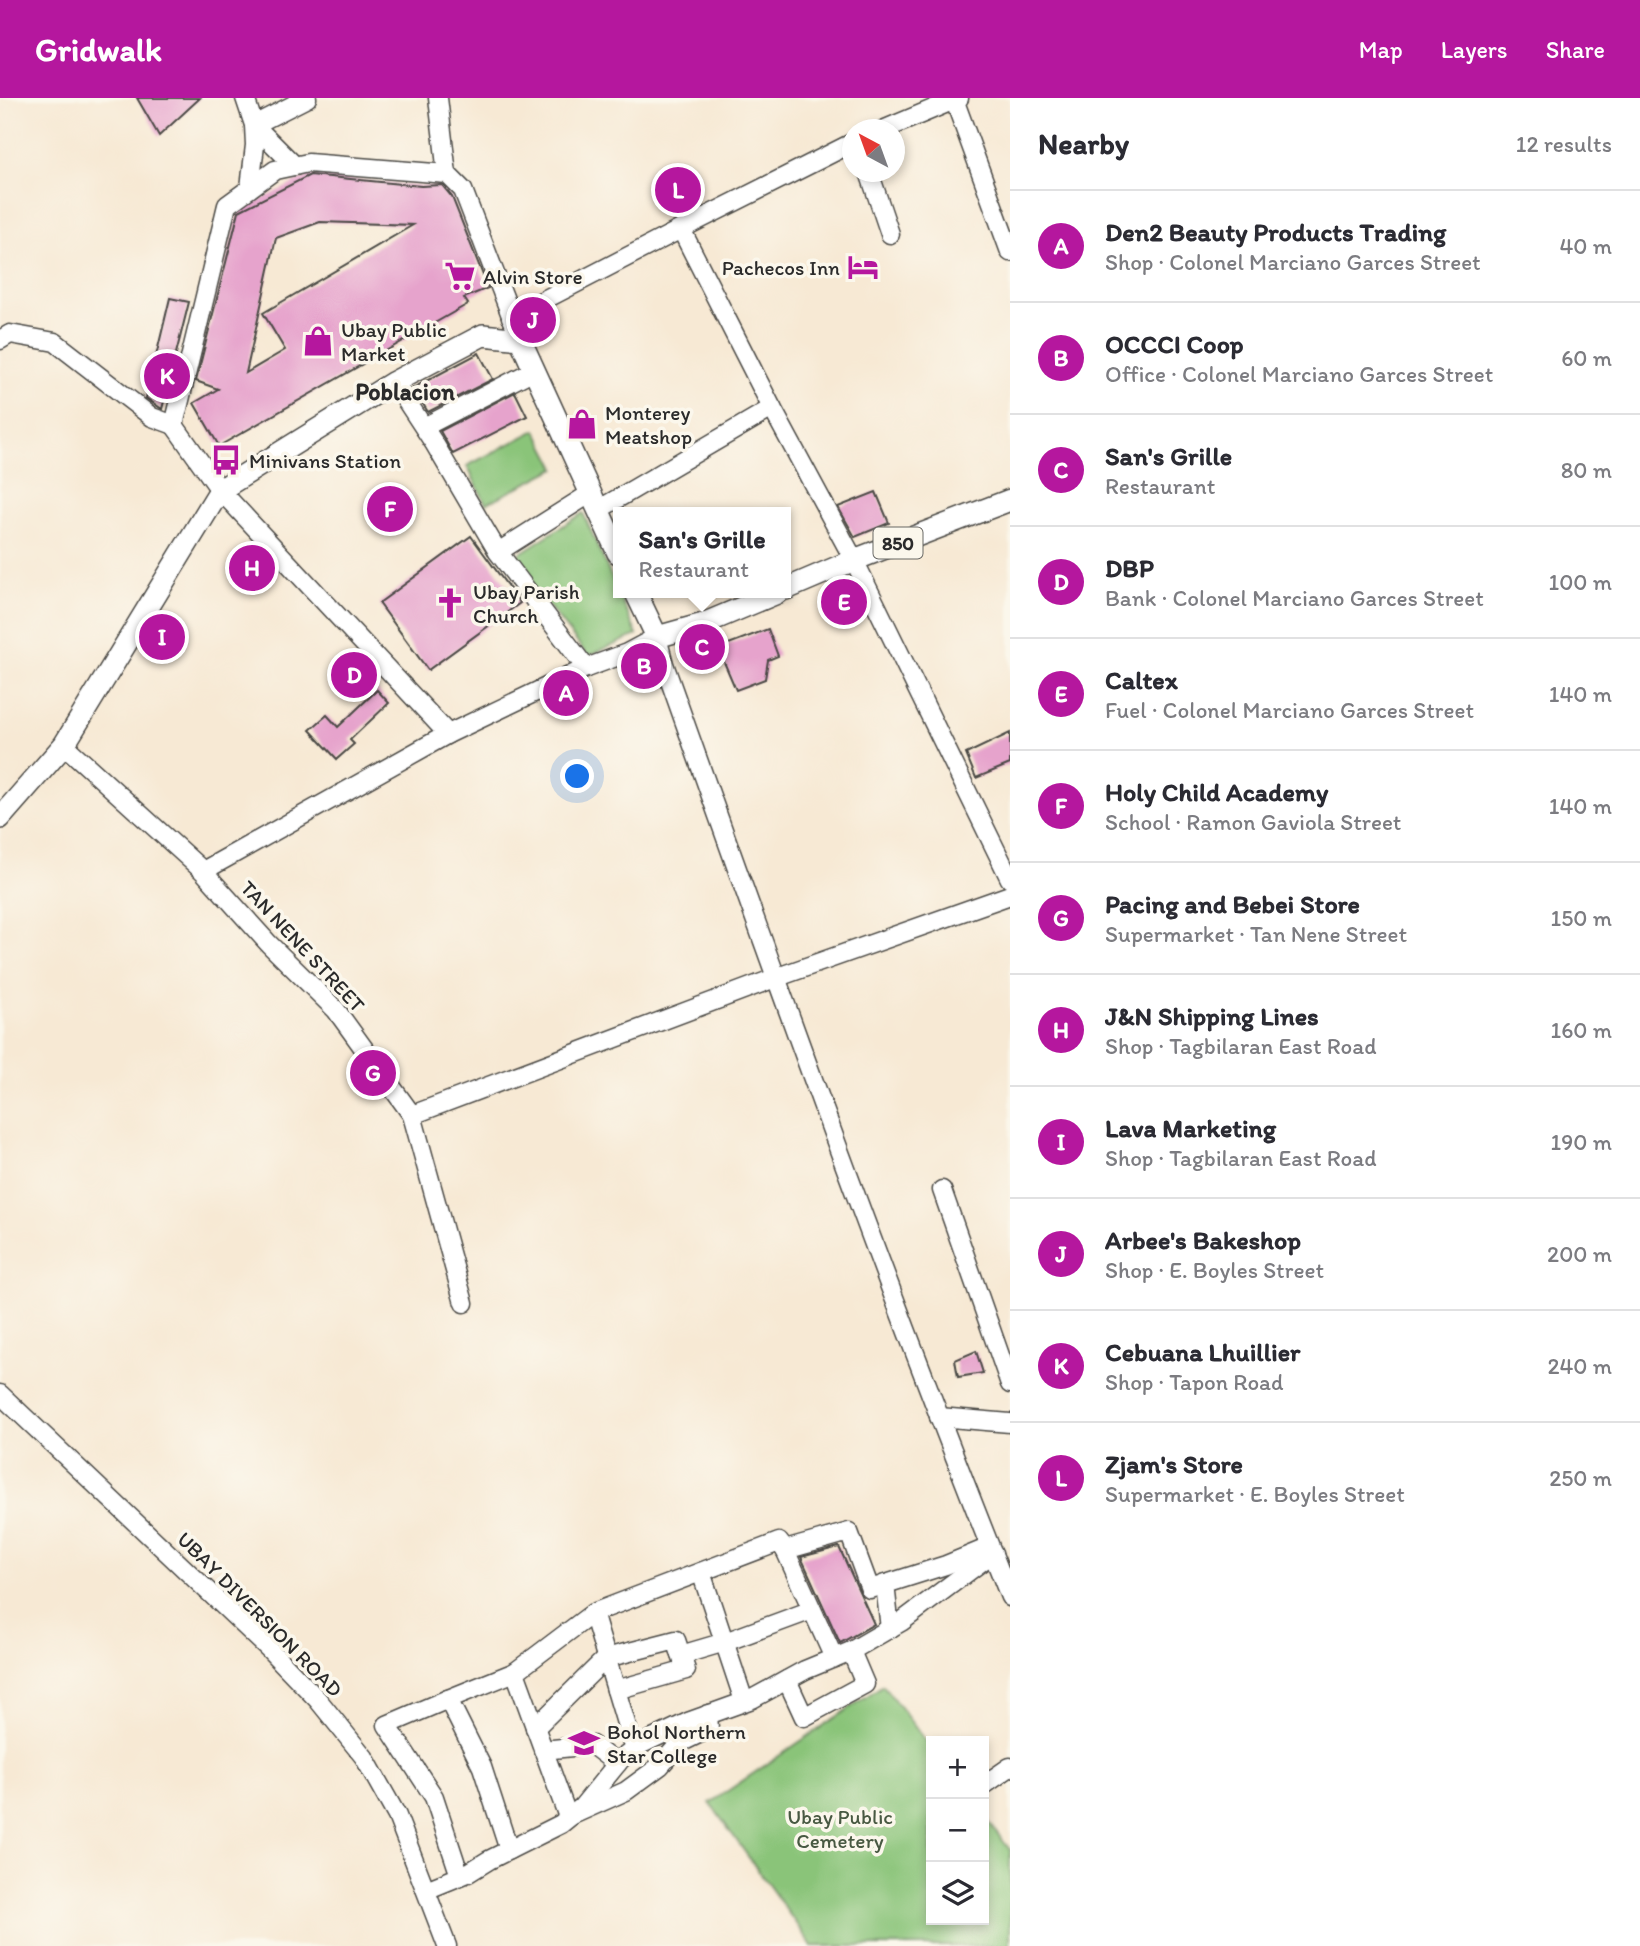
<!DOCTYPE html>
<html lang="en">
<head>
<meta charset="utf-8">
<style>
	body { margin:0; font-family:Itim,sans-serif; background:#f7f7f7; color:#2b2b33 }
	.controls { position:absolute; right:21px; bottom:21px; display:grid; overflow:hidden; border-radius:0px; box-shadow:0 4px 10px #0003 }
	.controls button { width:63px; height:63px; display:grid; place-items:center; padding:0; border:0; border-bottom:2px solid #e1e1e2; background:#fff; color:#2b2b33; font:35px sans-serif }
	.compass { position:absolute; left:842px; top:21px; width:63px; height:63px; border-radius:50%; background:#fff; box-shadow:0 4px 10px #0003; rotate:319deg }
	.you { position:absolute; left:578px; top:679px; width:24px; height:24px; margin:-18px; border:5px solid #fff; border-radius:50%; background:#1a73e8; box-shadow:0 0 0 10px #1a73e833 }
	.badge { display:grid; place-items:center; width:46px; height:46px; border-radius:50%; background:#b5179e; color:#fff; font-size:23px; font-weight:700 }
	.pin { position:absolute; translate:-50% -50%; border:4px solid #fff; box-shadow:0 2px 7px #0006 }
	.popup { position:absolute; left:613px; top:409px; width:178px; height:91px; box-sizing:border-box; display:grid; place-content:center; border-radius:0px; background:#fff; filter:drop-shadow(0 2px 5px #0005); font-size:23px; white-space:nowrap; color:#7c7c81 }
	.popup b { font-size:26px; color:#2b2b33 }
	.popup::after { content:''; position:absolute; left:50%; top:100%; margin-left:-14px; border:14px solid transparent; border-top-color:#fff }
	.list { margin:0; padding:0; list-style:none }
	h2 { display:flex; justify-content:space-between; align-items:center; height:91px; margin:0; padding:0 28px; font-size:30px }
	h2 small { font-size:23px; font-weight:400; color:#7c7c81 }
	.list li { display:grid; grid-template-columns:46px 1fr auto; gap:21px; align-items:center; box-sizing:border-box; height:112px; padding:0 28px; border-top:2px solid #e1e1e2 }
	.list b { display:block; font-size:26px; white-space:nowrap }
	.list p { margin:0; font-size:23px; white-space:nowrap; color:#7c7c81 }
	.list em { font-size:23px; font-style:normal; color:#7c7c81 }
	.icon { flex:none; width:38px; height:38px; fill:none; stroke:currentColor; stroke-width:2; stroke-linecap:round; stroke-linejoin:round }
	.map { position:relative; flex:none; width:1010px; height:1848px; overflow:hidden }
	header { display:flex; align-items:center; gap:42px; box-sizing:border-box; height:98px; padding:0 35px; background:#b5179e; color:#fff }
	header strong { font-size:33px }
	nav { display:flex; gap:38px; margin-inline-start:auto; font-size:24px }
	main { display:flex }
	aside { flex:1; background:#fff }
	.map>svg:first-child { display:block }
</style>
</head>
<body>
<header>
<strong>Gridwalk</strong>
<nav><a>Map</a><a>Layers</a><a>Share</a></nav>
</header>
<main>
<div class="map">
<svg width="1010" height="1848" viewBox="0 0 1010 1848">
	<rect width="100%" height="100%" fill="#fbf7ec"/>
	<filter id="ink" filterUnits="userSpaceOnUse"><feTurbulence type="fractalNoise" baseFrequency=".0143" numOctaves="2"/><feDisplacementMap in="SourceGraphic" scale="14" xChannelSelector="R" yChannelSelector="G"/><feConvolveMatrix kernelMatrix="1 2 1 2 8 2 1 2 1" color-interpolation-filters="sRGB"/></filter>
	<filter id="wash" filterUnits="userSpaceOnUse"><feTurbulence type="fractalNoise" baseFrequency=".00686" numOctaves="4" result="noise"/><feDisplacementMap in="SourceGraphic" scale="28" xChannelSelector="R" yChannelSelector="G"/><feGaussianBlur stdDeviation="1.57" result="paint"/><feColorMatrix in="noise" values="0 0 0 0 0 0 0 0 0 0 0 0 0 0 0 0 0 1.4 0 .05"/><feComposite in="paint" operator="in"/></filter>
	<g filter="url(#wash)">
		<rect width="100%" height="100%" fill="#f7e9d4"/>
		<g fill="#8ac479" stroke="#5a7852" stroke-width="2">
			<polygon points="536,332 556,370 486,406 467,368"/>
			<polygon points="583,415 637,537 588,558 511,461"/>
			<polygon points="883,1587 931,1650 931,1822 984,1822 984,1718 1010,1752 1010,1848 812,1848 710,1705"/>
		</g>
		<g id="blocks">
			<g fill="#e6a3cc" fill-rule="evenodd">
				<polygon points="137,0 200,0 159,38"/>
				<path d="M310,77l111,11 21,-1 10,12 36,91 -24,10 4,6 -249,142 -25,-43 24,-14 -22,-8 43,-170zM320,124l93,3 -150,88 22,37 -39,23 30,-135z"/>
				<polygon points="170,200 189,204 162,311 146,300"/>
				<polygon points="479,255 493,281 428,314 413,290"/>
				<polygon points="515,294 527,318 453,356 440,333"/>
				<polygon points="876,394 889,425 855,439 838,409"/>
				<polygon points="471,438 520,505 428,572 379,505"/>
				<polygon points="768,531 778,558 768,562 765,581 736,592 718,550"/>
				<polygon points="377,592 389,605 350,642 354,646 337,661 310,632 327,617 338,629"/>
				<polygon points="1010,635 1010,666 976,680 966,656"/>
				<polygon points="976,1253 983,1275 958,1279 955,1262"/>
				<polygon points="839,1449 874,1526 840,1545 801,1459"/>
			</g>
		</g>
	</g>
	<g filter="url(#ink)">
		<use href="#blocks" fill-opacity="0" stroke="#4a4844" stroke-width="2"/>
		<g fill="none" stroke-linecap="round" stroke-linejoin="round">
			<g stroke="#4a4844" stroke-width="21">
				<g id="minor">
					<polyline points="245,0 254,27 255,47 250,90"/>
					<polyline points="438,0 447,76"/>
					<polyline points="954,1 1010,154"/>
					<polyline points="883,32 959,0"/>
					<polyline points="295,68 254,27 307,0"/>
					<polyline points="869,74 890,136"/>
					<polyline points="681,131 772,310 854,462 1010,781"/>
					<polyline points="511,219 681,131 852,45"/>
					<polyline points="0,242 10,236 55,244 152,319 174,327"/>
					<polyline points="394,284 434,345 498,454 591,395"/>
					<polyline points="424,329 534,272"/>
					<polyline points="598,412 772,310"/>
					<polyline points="498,454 586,570"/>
					<polyline points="448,636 220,392 174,327 227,107 275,72 308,65 447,76 463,92 520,241"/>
					<polyline points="64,647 203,773 269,846 336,912 412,1017 464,1205"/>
					<path d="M203,773l245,-137 138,-66 41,-15 30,-16 7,27c111,313 223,625 346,933"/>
					<polyline points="412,1017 775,880 1010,797"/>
					<polyline points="942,1092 1010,1286"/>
					<polyline points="0,1296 269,1551 318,1602 364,1659 397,1718 447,1848"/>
					<polyline points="939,1319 1010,1325"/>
					<polyline points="701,1474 744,1603"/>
					<polyline points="885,1486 890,1531"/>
					<polyline points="593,1515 515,1574 568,1719 626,1693 660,1668 680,1645 709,1631 708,1616"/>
					<polyline points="681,1557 725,1544 812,1512"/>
					<polyline points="834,1560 785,1452 849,1434 870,1491 946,1467 987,1450"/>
					<polyline points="787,1582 804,1619 865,1586 851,1553"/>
					<polyline points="448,1601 387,1627 434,1699 460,1778"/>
					<polyline points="535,1630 606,1560 676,1542 686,1572 616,1592"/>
					<polyline points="543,1652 592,1647 617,1666"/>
					<polyline points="634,1652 593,1515 779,1444 785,1452"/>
					<polyline points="984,1687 1010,1669"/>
					<polyline points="509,1752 482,1669 448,1601 515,1574"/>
					<polyline points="426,1792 468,1775 489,1762 561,1726 582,1709 621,1661 642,1646 688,1624 752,1601 805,1572 851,1553 901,1524 993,1455"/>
				</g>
			</g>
			<g stroke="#4a4844" stroke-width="24">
				<g id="major">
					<polyline points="786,491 854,462 1010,402"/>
					<polyline points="636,495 657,539 703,526 777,495"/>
					<polyline points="0,720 64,647 220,392 394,284 483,237 520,241 618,455"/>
				</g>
			</g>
			<use href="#minor" stroke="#fff" stroke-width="18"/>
			<use href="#major" stroke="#fff" stroke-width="21"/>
		</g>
	</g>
	<defs>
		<g id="hotel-bare" transform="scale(2.415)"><path d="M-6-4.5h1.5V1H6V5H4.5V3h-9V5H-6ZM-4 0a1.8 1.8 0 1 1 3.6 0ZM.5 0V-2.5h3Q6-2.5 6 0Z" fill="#b5179e" stroke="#fbf7ec" stroke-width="2.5" paint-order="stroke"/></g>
		<g id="supermarket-bare" transform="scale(2.415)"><path d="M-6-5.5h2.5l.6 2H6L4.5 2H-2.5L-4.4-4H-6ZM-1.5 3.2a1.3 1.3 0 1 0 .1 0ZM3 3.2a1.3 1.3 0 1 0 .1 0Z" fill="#b5179e" stroke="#fbf7ec" stroke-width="2.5" paint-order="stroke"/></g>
		<g id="shop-bare" transform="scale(2.415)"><path d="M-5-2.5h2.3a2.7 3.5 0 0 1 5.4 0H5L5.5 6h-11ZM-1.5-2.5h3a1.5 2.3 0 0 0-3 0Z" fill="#b5179e" stroke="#fbf7ec" stroke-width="2.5" paint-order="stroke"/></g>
		<g id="bus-bare" transform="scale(2.415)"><path d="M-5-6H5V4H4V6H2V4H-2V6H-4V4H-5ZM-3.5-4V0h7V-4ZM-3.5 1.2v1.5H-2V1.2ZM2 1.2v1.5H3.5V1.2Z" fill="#b5179e" stroke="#fbf7ec" stroke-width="2.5" paint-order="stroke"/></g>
		<g id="church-bare" transform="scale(2.415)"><path d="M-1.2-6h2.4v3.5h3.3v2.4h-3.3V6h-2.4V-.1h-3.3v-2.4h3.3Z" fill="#b5179e" stroke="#fbf7ec" stroke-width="2.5" paint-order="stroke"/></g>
		<g id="university-bare" transform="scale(2.415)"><path d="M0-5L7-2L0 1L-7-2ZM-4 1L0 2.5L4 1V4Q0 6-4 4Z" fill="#b5179e" stroke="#fbf7ec" stroke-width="2.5" paint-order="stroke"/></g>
	</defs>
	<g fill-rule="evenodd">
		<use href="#hotel-bare" x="863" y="169"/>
		<use href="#supermarket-bare" x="460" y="178"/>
		<use href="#shop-bare" x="318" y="243"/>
		<use href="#shop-bare" x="582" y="326"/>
		<use href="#bus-bare" x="226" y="362"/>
		<use href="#church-bare" x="450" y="505"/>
		<use href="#university-bare" x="584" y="1645"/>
	</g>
	<g text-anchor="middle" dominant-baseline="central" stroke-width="7" stroke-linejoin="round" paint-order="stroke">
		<rect fill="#fbf7ec" stroke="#696865" stroke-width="2" x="873.5" y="429.5" width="49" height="31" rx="5"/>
		<g font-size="19" font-weight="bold" fill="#2b2b2b">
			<text x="898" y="445">850</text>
		</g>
		<g font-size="21" fill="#2b2b2b" stroke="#fbf7ec" text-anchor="start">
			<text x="840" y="169" text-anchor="end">Pachecos Inn</text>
			<text x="483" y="178">Alvin Store</text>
			<text x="341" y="231">Ubay Public<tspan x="341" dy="24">Market</tspan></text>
			<text x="605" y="314">Monterey<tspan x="605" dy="24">Meatshop</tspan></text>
			<text x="249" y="362">Minivans Station</text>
			<text x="473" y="493">Ubay Parish<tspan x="473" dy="24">Church</tspan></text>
			<text x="607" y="1633">Bohol Northern<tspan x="607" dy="24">Star College</tspan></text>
		</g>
		<g font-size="21" fill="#2b2b2b" stroke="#fbf7ec">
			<text transform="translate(303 848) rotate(47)">TAN NENE STREET</text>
			<text transform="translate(260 1516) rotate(45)">UBAY DIVERSION ROAD</text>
		</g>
		<g font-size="21" fill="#485942" stroke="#fbf7ec">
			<text x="840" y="1718">Ubay Public<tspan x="840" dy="24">Cemetery</tspan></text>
		</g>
		<g font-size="24" font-weight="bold" fill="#2b2b2b" stroke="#fbf7ec">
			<text x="405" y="293">Poblacion</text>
		</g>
	</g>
</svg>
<div class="controls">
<button>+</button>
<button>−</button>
<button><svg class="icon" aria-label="layers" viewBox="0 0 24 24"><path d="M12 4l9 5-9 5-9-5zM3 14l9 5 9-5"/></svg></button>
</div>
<svg class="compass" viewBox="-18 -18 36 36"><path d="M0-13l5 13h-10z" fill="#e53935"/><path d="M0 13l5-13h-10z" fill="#7c7c81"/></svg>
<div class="you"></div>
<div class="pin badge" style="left:566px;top:595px">A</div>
<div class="pin badge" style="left:644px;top:568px">B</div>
<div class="pin badge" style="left:702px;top:549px">C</div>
<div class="popup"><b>San's Grille</b>Restaurant</div>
<div class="pin badge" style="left:354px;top:577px">D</div>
<div class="pin badge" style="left:844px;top:504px">E</div>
<div class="pin badge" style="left:390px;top:411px">F</div>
<div class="pin badge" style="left:373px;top:975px">G</div>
<div class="pin badge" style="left:252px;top:470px">H</div>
<div class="pin badge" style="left:162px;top:539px">I</div>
<div class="pin badge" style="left:533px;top:222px">J</div>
<div class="pin badge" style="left:167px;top:278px">K</div>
<div class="pin badge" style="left:678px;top:92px">L</div>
</div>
<aside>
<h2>Nearby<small>12 results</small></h2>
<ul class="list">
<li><span class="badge">A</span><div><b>Den2 Beauty Products Trading</b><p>Shop · Colonel Marciano Garces Street</p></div><em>40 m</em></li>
<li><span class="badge">B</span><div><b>OCCCI Coop</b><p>Office · Colonel Marciano Garces Street</p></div><em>60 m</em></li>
<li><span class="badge">C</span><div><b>San's Grille</b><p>Restaurant</p></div><em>80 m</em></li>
<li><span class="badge">D</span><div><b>DBP</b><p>Bank · Colonel Marciano Garces Street</p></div><em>100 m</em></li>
<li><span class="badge">E</span><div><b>Caltex</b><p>Fuel · Colonel Marciano Garces Street</p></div><em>140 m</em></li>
<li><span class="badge">F</span><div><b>Holy Child Academy</b><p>School · Ramon Gaviola Street</p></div><em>140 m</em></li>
<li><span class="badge">G</span><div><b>Pacing and Bebei Store</b><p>Supermarket · Tan Nene Street</p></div><em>150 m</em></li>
<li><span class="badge">H</span><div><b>J&amp;N Shipping Lines</b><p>Shop · Tagbilaran East Road</p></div><em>160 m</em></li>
<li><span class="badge">I</span><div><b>Lava Marketing</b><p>Shop · Tagbilaran East Road</p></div><em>190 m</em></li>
<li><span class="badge">J</span><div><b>Arbee's Bakeshop</b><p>Shop · E. Boyles Street</p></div><em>200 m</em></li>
<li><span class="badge">K</span><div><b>Cebuana Lhuillier</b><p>Shop · Tapon Road</p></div><em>240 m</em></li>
<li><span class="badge">L</span><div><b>Zjam's Store</b><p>Supermarket · E. Boyles Street</p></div><em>250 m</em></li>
</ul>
</aside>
</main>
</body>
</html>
